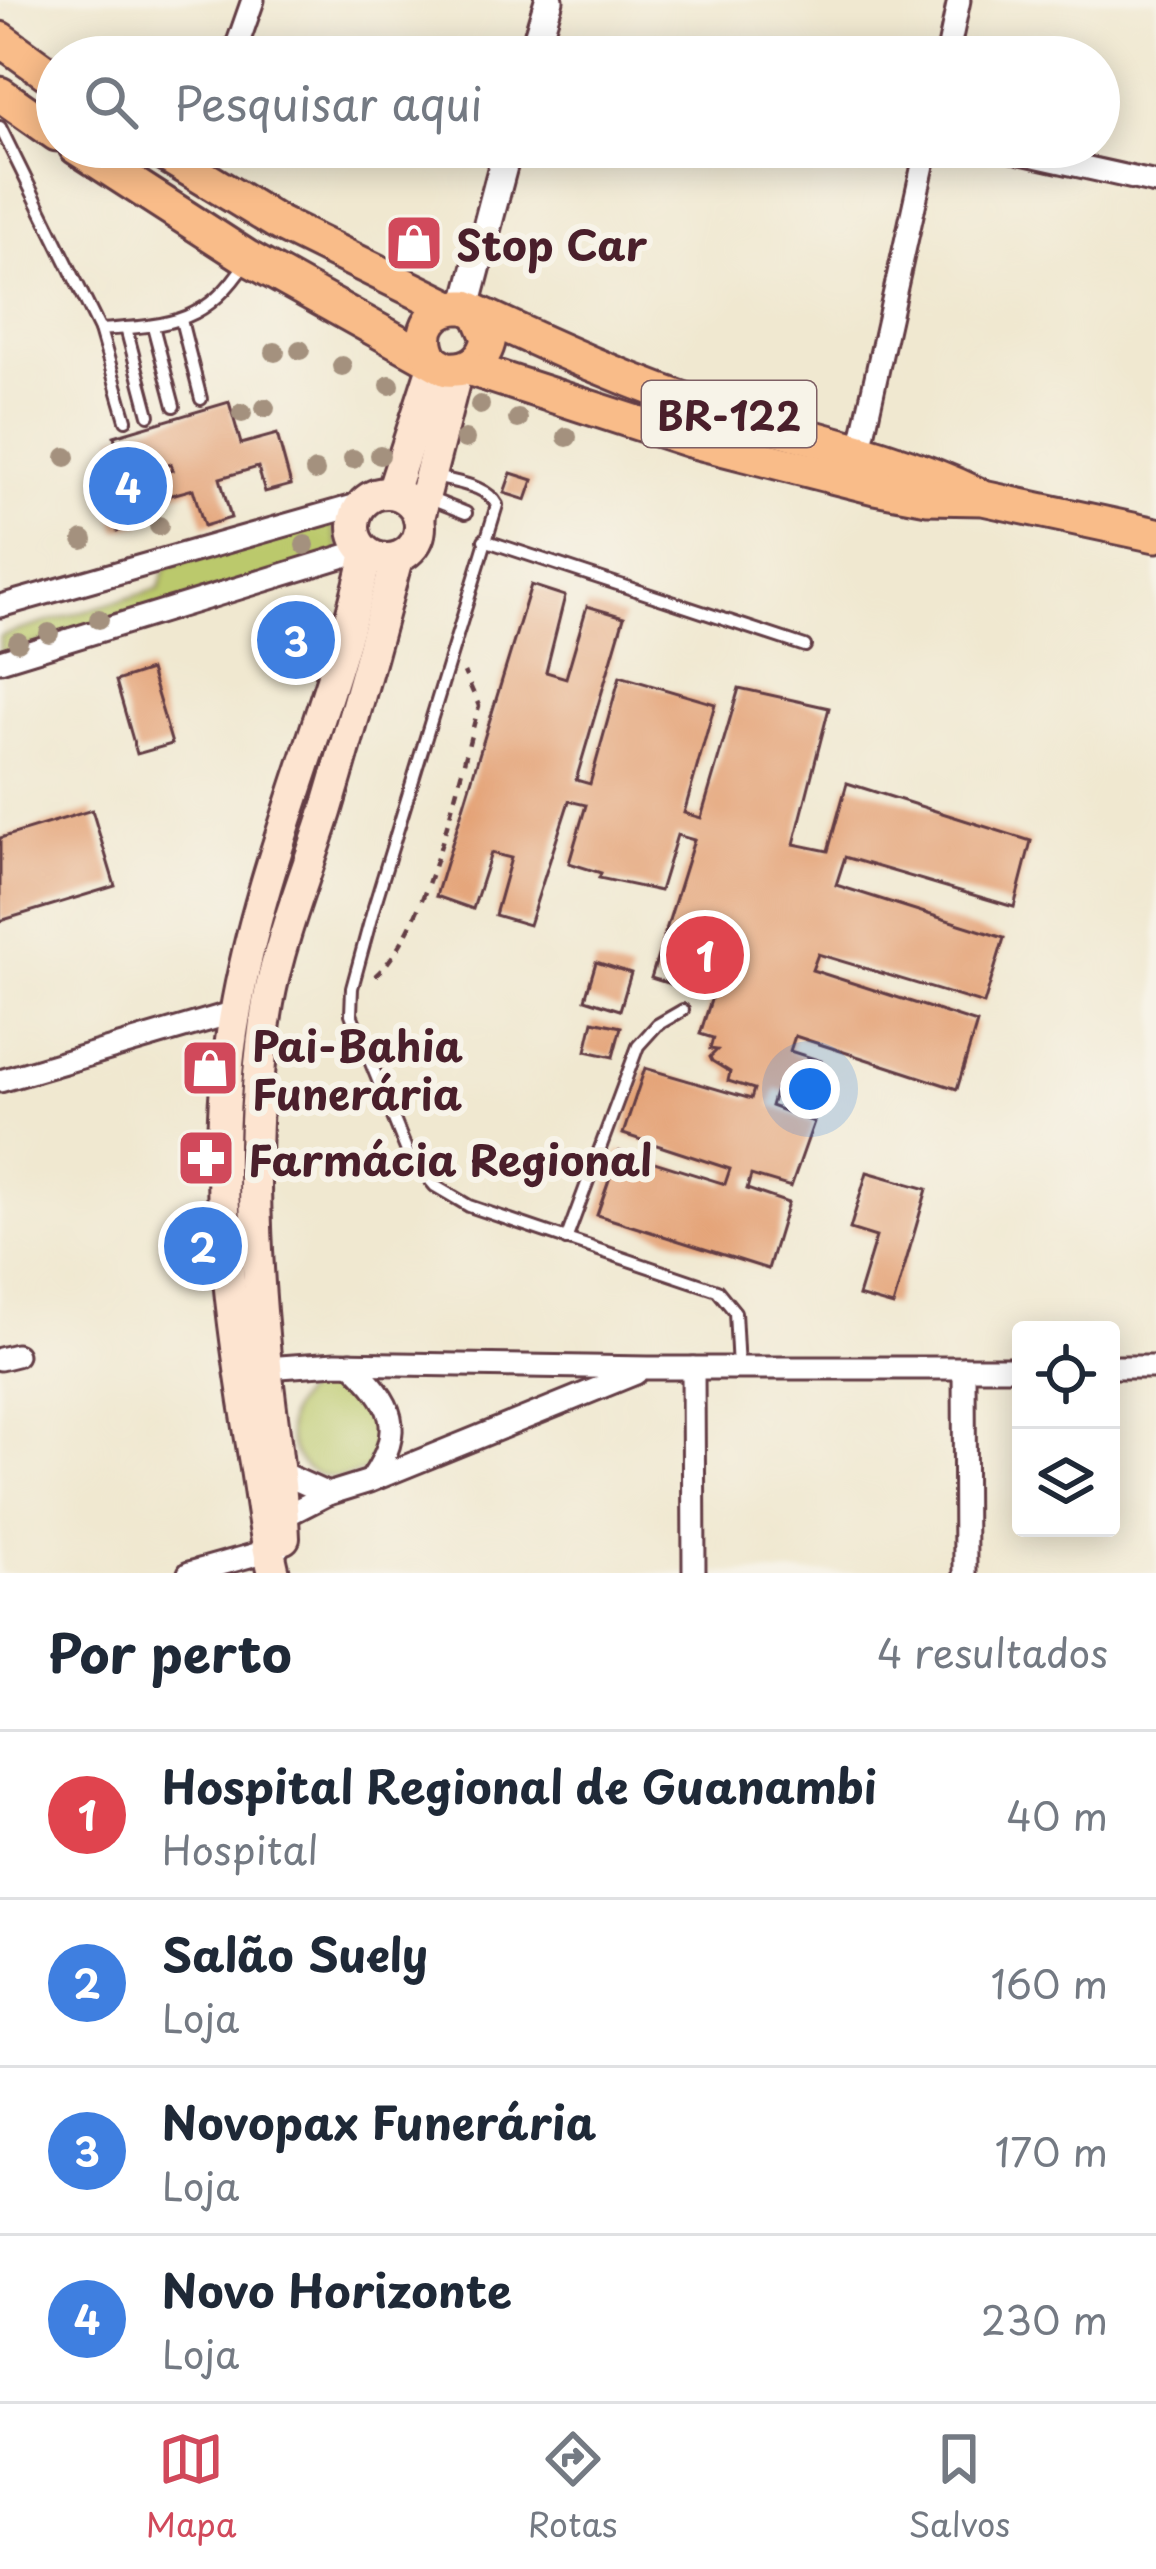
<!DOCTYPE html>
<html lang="pt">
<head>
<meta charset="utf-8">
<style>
	body { margin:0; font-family:"Playpen Sans",sans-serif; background:#f2f2f3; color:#1f2937 }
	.controls { position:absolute; right:36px; bottom:36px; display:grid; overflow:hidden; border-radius:12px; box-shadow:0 6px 30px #0003 }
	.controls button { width:108px; height:108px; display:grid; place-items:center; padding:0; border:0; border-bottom:3px solid #e0e1e3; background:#fff; color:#1f2937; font:60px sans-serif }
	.you { position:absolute; left:810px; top:1089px; width:42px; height:42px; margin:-30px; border:9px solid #fff; border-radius:50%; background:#1a73e8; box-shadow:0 0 0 18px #1a73e833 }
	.badge { display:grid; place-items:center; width:78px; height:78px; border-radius:50%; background:#d1495b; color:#fff; font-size:39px; font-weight:700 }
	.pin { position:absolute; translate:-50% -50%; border:6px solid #fff; box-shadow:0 3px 12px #0006 }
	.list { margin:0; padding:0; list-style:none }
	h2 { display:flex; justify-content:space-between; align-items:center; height:156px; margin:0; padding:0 48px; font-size:51px }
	h2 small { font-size:39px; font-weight:400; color:#747a83 }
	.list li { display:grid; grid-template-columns:78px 1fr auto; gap:36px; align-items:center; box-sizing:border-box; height:168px; padding:0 48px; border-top:3px solid #e0e1e3 }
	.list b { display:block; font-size:45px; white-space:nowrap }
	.list p { margin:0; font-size:39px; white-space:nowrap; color:#747a83 }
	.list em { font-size:39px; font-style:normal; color:#747a83 }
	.icon { flex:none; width:66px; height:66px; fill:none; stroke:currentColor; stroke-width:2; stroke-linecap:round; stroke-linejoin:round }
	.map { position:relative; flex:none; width:1156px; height:1573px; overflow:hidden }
	.search { position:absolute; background:#fff; box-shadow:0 6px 30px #0003; left:36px; right:36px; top:36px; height:132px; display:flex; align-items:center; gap:30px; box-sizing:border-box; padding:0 42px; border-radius:66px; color:#747a83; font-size:45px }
	.sheet { height:828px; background:#fff }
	nav { display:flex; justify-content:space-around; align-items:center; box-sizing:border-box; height:168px; border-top:3px solid #e0e1e3; background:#fff; font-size:33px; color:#747a83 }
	nav a { display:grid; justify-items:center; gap:6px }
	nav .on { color:#d1495b }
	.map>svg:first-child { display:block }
</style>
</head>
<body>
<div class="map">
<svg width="1156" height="1573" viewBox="0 0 1156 1573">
	<rect width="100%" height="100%" fill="#f7f3e8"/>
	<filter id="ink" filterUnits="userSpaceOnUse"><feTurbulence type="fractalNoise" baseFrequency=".00833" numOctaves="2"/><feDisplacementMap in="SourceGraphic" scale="24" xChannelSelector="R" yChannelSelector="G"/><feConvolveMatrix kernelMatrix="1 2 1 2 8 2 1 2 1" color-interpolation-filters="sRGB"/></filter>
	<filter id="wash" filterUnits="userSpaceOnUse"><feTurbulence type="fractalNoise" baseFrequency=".004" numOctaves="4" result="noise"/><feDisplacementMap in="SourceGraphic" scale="48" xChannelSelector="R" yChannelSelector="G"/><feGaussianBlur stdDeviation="2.7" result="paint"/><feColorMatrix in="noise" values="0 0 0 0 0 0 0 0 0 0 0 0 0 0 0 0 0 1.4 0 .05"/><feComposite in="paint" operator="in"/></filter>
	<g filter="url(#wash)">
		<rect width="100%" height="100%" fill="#f0e8d0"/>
		<g fill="#bbc96c" stroke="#82744c" stroke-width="3">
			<polygon points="331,518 341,555 0,654 0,636 159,589 166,566"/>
			<path d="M342,1378l17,5 29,41 -20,45c-83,41 -116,-83 -26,-91z"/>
		</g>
		<g id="blocks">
			<g fill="#e4a276">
				<polygon points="229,402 241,444 277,434 291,485 265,492 258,467 220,478 231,518 204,526 193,489 139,504 144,523 117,531 105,489 173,470 171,464 125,477 114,436"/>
				<polygon points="511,473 533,480 526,500 504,493"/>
				<polygon points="531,585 565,596 546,672 566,678 587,606 624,617 576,780 590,784 620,676 715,704 684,813 701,818 739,688 829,708 794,844 828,851 847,783 1031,841 1014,907 845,857 836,885 1004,938 984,1004 818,954 812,970 977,1023 957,1089 795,1036 790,1051 821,1061 809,1099 776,1089 771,1106 814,1122 791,1187 751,1175 747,1189 788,1203 768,1269 597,1215 619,1151 725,1184 730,1169 623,1134 645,1068 751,1099 754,1089 728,1081 730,1072 712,1061 710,1057 717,1050 710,1049 713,1038 700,1034 712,997 651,978 694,840 677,835 660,891 599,878 601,873 569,863 586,805 569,801 529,925 495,915 511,858 491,853 473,909 436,896"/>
				<polygon points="150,670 172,744 137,754 116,681"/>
				<polygon points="92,810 115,886 0,921 0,838"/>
				<polygon points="596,962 631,973 620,1010 585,999"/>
				<polygon points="593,1021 621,1027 613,1057 586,1051"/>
				<polygon points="867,1172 927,1189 893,1306 858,1296 876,1237 850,1229"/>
			</g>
		</g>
	</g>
	<g filter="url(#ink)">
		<use href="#blocks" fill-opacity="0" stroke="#633d44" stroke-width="3"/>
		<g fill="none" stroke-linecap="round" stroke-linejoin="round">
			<g stroke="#633d44" stroke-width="16">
				<g id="service">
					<polyline points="0,127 100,330 126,420"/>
					<polyline points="181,320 201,399"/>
					<polyline points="153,326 174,406"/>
					<polyline points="126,328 149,415"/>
					<path d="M100,330c68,-5 106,-5 146,-68"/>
					<path d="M433,476c21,7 53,8 64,29l-123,402 -22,81 -1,26 57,140 27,32 34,20 248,84 18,22 3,56"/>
					<polyline points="428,498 466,513"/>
					<polyline points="484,540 805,646"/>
					<polyline points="566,1240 638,1046 657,1025 683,1010"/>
				</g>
			</g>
			<g stroke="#633d44" stroke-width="27">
				<g id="minor">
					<polyline points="534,49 570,57"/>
					<polyline points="233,57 253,0"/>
					<polyline points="947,57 959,0"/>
					<polyline points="994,147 1156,183"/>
					<polyline points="857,463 927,147"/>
					<polyline points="0,606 364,503"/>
					<polyline points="0,661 364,550"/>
					<polyline points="0,1081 235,1012"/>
					<polyline points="0,1359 16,1355"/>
					<path d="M351,1363c42,41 55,64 20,117"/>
					<polyline points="1111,1367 1156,1367"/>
					<polyline points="266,1368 336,1363 648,1368 1021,1368"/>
					<polyline points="693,1368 694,1573"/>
					<polyline points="964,1368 965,1573"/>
					<polyline points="268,1467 328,1494"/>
					<polyline points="271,1523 328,1494 370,1481 636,1373"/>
					<polyline points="189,1573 278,1548"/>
				</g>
			</g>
			<g stroke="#633d44" stroke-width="33">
				<g id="tertiary">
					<polyline points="532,57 549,0"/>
					<polyline points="466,307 508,147"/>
				</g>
			</g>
			<g stroke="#633d44" stroke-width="36">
				<g id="secondary">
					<polyline points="392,493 435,360"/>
					<circle cx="387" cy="526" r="33"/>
					<polyline points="419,518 457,370"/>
					<path d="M284,1538c-2,-58 -12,-114 -18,-172 -12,-118 -18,-245 2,-363 12,-65 38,-128 58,-191 25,-84 49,-169 71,-254"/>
					<path d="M274,1573c-10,-38 -13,-77 -20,-116 -25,-146 -45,-295 -19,-442 27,-158 97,-306 132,-462"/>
				</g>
			</g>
			<g stroke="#633d44" stroke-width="39">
				<g id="primary">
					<polyline points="0,39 57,80"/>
					<polyline points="0,94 57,134"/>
					<path d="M76,147l172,111 199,111c23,2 38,-9 42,-31l-10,-23"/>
					<polyline points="153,147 280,224 449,307"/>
					<path d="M431,358c-15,-29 3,-53 35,-51 83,39 166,77 255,105 86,26 174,43 255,82"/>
					<polyline points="468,368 690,440 875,487 928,497 983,498 1156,535"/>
				</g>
			</g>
			<path stroke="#633d44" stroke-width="4.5" stroke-dasharray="9 9" stroke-linecap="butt" d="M375,976c54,-47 83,-198 104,-270l-15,-34"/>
			<use href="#service" stroke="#fff" stroke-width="10"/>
			<use href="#minor" stroke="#fff" stroke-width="21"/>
			<use href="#tertiary" stroke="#fff" stroke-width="27"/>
			<use href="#secondary" stroke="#fde4d0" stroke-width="30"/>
			<use href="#primary" stroke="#f9bc89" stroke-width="33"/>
		</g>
		<g fill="#a4917e">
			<circle cx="300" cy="350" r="10"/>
			<circle cx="275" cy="352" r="10"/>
			<circle cx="342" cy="366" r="10"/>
			<circle cx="390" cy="385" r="10"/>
			<circle cx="480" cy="405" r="10"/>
			<circle cx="265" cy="408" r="10"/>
			<circle cx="242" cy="413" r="10"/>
			<circle cx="518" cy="419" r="10"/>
			<circle cx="567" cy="437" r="10"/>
			<circle cx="465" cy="439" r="10"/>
			<circle cx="380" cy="455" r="10"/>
			<circle cx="66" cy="457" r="10"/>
			<circle cx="353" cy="459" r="10"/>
			<circle cx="114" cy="469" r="10"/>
			<circle cx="315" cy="471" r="10"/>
			<circle cx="159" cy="526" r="10"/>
			<circle cx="83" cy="540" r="10"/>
			<circle cx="305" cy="545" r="10"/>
			<circle cx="99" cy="619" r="10"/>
			<circle cx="49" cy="633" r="10"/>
			<circle cx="18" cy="642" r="10"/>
		</g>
	</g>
	<defs>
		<g id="shop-square" transform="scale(3)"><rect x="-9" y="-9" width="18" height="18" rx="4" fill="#d1495b" stroke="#f7f3e8"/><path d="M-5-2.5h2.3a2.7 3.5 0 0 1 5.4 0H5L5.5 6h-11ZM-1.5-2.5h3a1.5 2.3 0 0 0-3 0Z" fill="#fff"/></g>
		<g id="pharmacy-square" transform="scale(3)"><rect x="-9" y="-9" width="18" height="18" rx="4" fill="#d1495b" stroke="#f7f3e8"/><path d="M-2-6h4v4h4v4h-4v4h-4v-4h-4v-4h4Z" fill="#fff"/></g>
	</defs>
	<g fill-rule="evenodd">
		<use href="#shop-square" x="414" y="243"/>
		<use href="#shop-square" x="210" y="1068"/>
		<use href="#pharmacy-square" x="206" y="1158"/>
	</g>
	<g text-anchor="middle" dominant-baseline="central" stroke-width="12" stroke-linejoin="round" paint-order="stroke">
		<rect fill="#f7f3e8" stroke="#7e5f64" stroke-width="3" x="642" y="381" width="174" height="66" rx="9"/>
		<g font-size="39" font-weight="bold" fill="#4a1f2b">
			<text x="729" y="414">BR-122</text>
		</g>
		<g font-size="42" font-weight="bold" fill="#4a1f2b" stroke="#f7f3e8" text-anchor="start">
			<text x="456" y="243">Stop Car</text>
			<text x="252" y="1044">Pai-Bahia<tspan x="252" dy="48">Funerária</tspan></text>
			<text x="248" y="1158">Farmácia Regional</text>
		</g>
	</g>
</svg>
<div class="controls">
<button><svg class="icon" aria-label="locate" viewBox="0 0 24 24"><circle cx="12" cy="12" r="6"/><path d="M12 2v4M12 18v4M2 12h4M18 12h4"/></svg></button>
<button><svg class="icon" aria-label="layers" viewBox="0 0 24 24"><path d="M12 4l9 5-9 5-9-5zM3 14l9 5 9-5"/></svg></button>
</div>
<div class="you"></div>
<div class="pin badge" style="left:705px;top:955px;background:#e0444e">1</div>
<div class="pin badge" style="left:203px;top:1246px;background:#3f7fe0">2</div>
<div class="pin badge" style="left:296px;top:640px;background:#3f7fe0">3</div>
<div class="pin badge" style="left:128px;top:486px;background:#3f7fe0">4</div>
<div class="search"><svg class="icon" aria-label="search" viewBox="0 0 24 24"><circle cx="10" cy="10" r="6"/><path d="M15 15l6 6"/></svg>Pesquisar aqui</div>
</div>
<section class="sheet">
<h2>Por perto<small>4 resultados</small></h2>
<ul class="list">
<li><span class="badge" style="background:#e0444e">1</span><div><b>Hospital Regional de Guanambi</b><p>Hospital</p></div><em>40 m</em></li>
<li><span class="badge" style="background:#3f7fe0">2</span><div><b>Salão Suely</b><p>Loja</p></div><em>160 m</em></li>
<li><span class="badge" style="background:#3f7fe0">3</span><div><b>Novopax Funerária</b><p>Loja</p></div><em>170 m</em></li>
<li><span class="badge" style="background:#3f7fe0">4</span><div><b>Novo Horizonte</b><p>Loja</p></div><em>230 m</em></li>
</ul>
</section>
<nav>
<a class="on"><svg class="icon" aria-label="map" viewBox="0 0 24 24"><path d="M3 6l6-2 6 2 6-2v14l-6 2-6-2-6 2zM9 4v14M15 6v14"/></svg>Mapa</a>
<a><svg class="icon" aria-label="directions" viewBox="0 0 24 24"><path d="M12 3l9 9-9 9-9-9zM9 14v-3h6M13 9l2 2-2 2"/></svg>Rotas</a>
<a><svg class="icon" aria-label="saved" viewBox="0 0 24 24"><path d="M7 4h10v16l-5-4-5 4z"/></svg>Salvos</a>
</nav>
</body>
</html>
